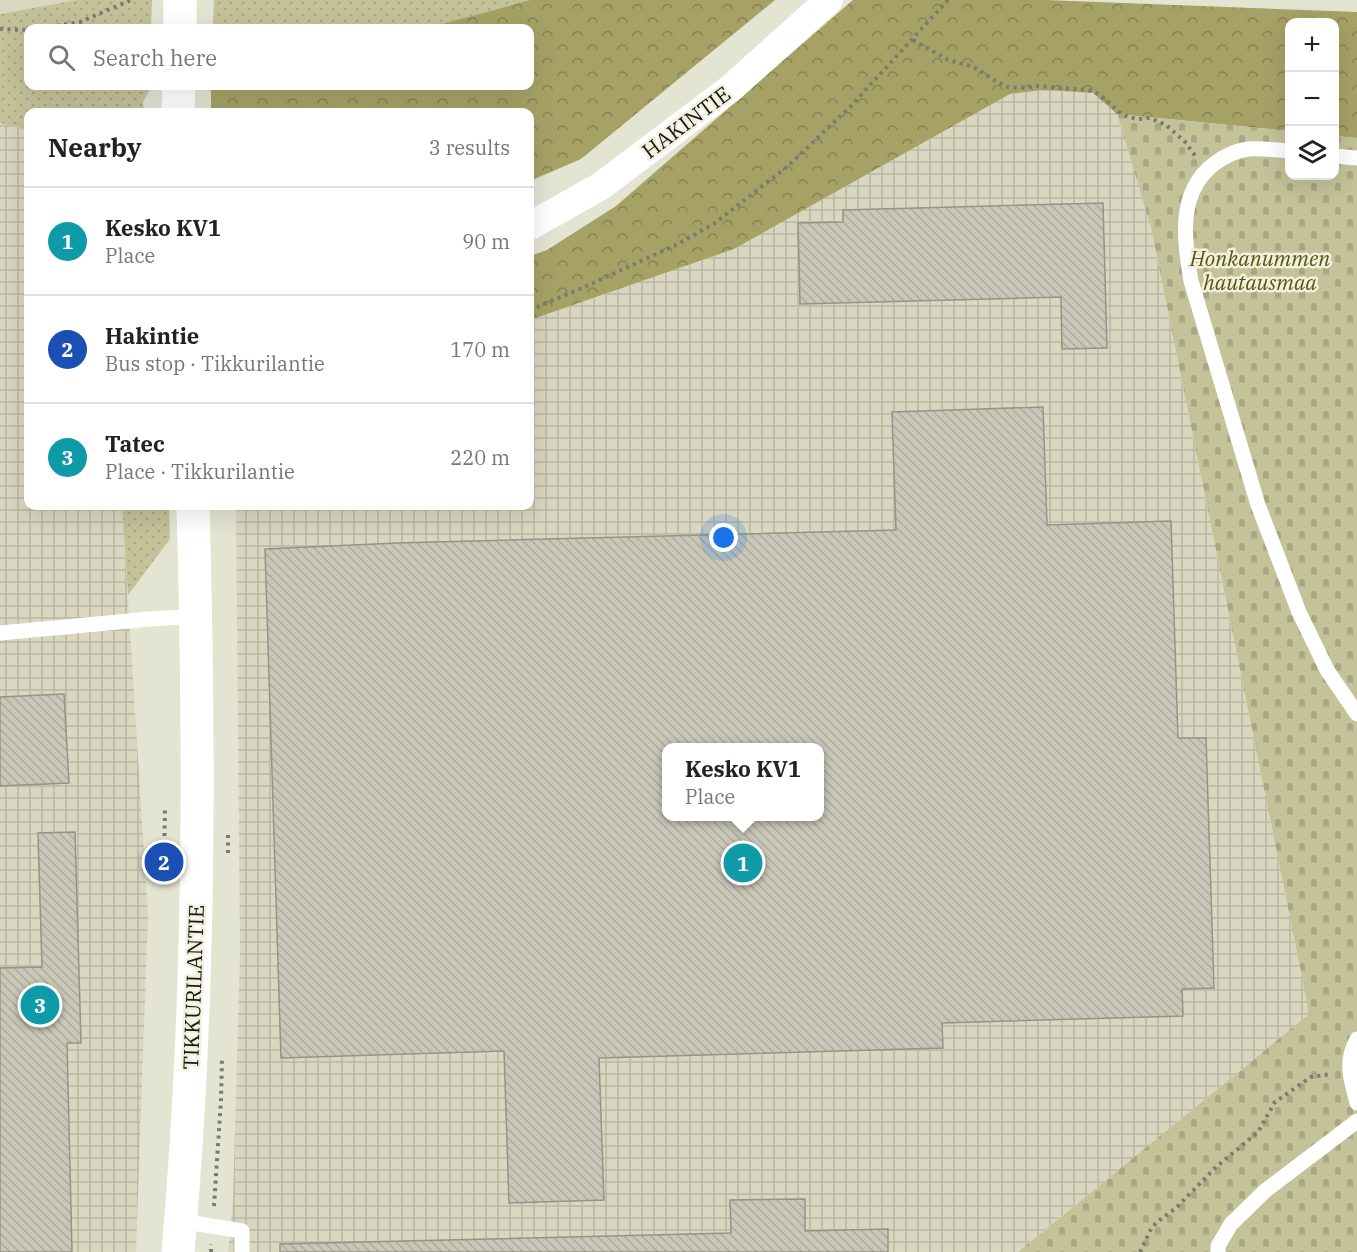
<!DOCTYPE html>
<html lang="en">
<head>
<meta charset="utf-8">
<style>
	body { margin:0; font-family:"IBM Plex Serif",serif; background:#f2f2f2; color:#222 }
	.controls { position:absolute; right:18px; top:18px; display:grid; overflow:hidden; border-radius:12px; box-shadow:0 6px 24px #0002 }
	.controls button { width:54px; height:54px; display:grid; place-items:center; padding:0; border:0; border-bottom:2px solid #e0e0e0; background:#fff; color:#222; font:30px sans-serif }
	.you { position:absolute; left:724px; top:538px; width:21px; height:21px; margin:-15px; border:4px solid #fff; border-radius:50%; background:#1a73e8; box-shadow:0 0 0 9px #1a73e833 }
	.badge { display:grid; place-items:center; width:39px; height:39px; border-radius:50%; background:#2563eb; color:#fff; font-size:20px; font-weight:700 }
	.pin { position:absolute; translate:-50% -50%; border:3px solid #fff; box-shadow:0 2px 6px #0006 }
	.popup { position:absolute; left:662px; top:743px; width:162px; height:78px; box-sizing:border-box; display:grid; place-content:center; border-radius:12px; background:#fff; filter:drop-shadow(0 2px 4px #0005); font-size:20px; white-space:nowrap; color:#767676 }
	.popup b { font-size:22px; color:#222 }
	.popup::after { content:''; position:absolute; left:50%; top:100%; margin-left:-12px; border:12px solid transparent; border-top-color:#fff }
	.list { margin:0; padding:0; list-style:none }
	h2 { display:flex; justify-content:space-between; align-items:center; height:78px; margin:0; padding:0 24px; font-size:26px }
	h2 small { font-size:20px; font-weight:400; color:#767676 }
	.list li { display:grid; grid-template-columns:39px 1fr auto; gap:18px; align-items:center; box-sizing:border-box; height:108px; padding:0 24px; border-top:2px solid #e0e0e0 }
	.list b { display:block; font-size:22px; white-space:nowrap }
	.list p { margin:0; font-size:20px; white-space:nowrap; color:#767676 }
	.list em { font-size:20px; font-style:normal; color:#767676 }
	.icon { flex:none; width:33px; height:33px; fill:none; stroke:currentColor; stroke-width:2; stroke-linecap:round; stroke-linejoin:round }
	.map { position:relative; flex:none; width:1357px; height:1252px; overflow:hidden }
	.search { position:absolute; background:#fff; box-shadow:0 6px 24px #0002; left:24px; top:24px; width:510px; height:66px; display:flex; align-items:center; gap:15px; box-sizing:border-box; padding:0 21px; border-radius:12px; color:#767676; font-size:22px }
	.panel { position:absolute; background:#fff; box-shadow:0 6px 24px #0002; left:24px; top:108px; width:510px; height:402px; border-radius:12px }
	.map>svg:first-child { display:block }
</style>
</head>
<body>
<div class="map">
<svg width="1357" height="1252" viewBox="0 0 1357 1252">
	<defs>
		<pattern id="industrial-grid" width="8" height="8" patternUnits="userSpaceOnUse" patternTransform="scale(1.5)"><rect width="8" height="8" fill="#d9d7c0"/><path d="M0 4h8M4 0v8" fill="none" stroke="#bab8a4"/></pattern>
		<pattern id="grass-dots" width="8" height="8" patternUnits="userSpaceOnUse" patternTransform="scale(1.5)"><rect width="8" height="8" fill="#c4c299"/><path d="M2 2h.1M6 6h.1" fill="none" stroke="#a8a683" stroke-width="1.8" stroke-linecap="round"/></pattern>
		<pattern id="forest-crowns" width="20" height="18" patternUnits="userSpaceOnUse" patternTransform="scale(1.5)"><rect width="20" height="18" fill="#a6a266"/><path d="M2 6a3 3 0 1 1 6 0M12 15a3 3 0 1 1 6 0" fill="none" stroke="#868353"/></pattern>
		<pattern id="cemetery-stones" width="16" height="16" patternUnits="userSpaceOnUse" patternTransform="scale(1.5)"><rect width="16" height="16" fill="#c4c299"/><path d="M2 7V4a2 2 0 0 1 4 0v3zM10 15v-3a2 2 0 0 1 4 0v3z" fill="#a8a683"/></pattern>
		<pattern id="building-back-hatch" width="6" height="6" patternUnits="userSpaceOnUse" patternTransform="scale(1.5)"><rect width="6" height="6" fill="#c9c8b8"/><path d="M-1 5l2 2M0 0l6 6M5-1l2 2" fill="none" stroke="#acab9d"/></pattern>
	</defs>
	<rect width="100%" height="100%" fill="#e4e4d3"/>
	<polygon fill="#d9d7c0" points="0,0 77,0 0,14"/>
	<g fill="url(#industrial-grid)" fill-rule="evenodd">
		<path d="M1043,90l51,3 23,21 34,113 156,775 1,13 -290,237h-790l5,-53 7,-246 -4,-447h294v-186l204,-71 276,-155zM666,748h153v68h-153z"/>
		<polygon points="0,123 28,130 28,506 122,506 148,915 136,1252 0,1252"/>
	</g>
	<g fill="url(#grass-dots)">
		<polygon points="77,0 152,0 151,28 28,28 28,86 150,86 150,89 143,102 144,112 28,112 28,130 0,123 0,14"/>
		<polygon points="214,0 530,0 427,28 213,28"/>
		<polygon points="122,506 169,506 170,539 128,595"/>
	</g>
	<g fill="url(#forest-crowns)">
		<polygon points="530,0 775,0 581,159 530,181 530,112 211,112 211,88 221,86 530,86 530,28 427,28"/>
		<polygon points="853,0 1046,0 1357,12 1357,138 1335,136 1334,22 1290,22 1289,131 1117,114 1093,93 1043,90 1010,94 734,249 530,320 530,256 547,250 616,206"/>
	</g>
	<polygon fill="url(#cemetery-stones)" points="1117,114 1289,131 1290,176 1334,176 1335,136 1357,138 1357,1252 1018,1252 1308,1015 1307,1002 1151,227"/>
	<g fill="url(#building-back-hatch)" stroke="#959485" stroke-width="1.5" fill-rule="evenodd">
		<polygon points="1103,203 1107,348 1062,349 1061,297 800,304 798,223 843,222 843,210"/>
		<path d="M1043,407l4,118 124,-4 7,217h28l8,250 -32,1 1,27 -241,7 1,25 -344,10 5,142 -95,3 -5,-152 -223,7 -16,-509 132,-6 499,-13 -4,-118zM666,748h153v68h-153z"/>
		<polygon points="64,694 69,783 0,786 0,697"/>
		<polygon points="75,832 81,1043 67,1043 72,1252 0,1252 0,968 42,967 38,833"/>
		<polygon points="805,1199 805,1231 888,1229 888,1252 280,1252 280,1244 731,1233 730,1200"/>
	</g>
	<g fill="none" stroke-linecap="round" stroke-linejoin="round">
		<g stroke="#7a7a6f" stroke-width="4" stroke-dasharray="3 4.5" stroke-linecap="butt">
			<polyline points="42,28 80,22 131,0"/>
			<polyline points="0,29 28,30"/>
			<polyline points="913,40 948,60 974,67 997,82 1008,87 1019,88 1036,86 1088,90 1099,94 1112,105 1117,111 1128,117 1138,119 1150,118 1166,125 1185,142 1196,157"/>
			<polyline points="530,310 589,285 678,244 715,223 788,166 851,106 948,0"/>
			<polyline points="228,853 228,833"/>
			<polyline points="165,881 164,862 165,807"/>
			<polyline points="214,1206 221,1100 222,1058"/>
			<polyline points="211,1252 211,1244"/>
			<polyline points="1140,1252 1152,1227 1161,1219 1176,1208 1215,1168 1258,1132 1275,1102 1311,1077 1331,1074"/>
		</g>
		<g stroke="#fff" stroke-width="15">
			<path d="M1290,151c-14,-1 -29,-3 -42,-2 -13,2 -25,8 -34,15 -37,28 -30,77 -23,117l67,224 41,107 28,58 30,44"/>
			<polyline points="1334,156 1357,158"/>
			<polyline points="0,633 150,619 196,616"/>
			<path d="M1357,1039c-13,24 -6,40 0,64"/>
			<polyline points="180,1221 242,1231 242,1252"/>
			<polyline points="1218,1252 1218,1246 1231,1224 1265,1191 1357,1121"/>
		</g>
		<polyline stroke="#fff" stroke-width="28" points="530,226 601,186 731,88 829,0"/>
		<g stroke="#fff" stroke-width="33">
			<polyline points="180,28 180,0"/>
			<polyline points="178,112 179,86"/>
			<path d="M178,1252c22,-249 22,-497 15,-746"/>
		</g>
	</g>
	<g text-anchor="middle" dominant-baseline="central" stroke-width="5" stroke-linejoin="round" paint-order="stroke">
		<g font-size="21" fill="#161610" stroke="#f2f1e0">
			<text transform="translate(686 122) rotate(-37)">HAKINTIE</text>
			<text transform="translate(193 987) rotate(-88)">TIKKURILANTIE</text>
		</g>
		<g font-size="21" font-style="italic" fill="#5a550b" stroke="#f2f1e0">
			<text x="1260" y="258">Honkanummen<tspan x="1260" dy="24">hautausmaa</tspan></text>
		</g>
	</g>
</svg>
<div class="controls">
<button>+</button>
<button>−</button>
<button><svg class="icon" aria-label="layers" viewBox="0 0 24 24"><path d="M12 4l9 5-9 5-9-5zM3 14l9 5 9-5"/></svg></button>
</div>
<div class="you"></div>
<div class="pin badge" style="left:743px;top:863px;background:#0f9aa8">1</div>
<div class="popup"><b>Kesko KV1</b>Place</div>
<div class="pin badge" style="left:164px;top:862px;background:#1a4fb4">2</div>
<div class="pin badge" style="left:40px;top:1005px;background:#0f9aa8">3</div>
<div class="search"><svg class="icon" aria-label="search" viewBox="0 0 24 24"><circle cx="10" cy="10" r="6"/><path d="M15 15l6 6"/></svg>Search here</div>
<section class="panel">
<h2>Nearby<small>3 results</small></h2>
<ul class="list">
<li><span class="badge" style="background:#0f9aa8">1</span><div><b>Kesko KV1</b><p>Place</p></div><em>90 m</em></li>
<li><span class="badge" style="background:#1a4fb4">2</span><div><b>Hakintie</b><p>Bus stop · Tikkurilantie</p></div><em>170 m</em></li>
<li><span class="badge" style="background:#0f9aa8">3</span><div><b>Tatec</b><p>Place · Tikkurilantie</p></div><em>220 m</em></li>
</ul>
</section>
</div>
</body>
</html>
